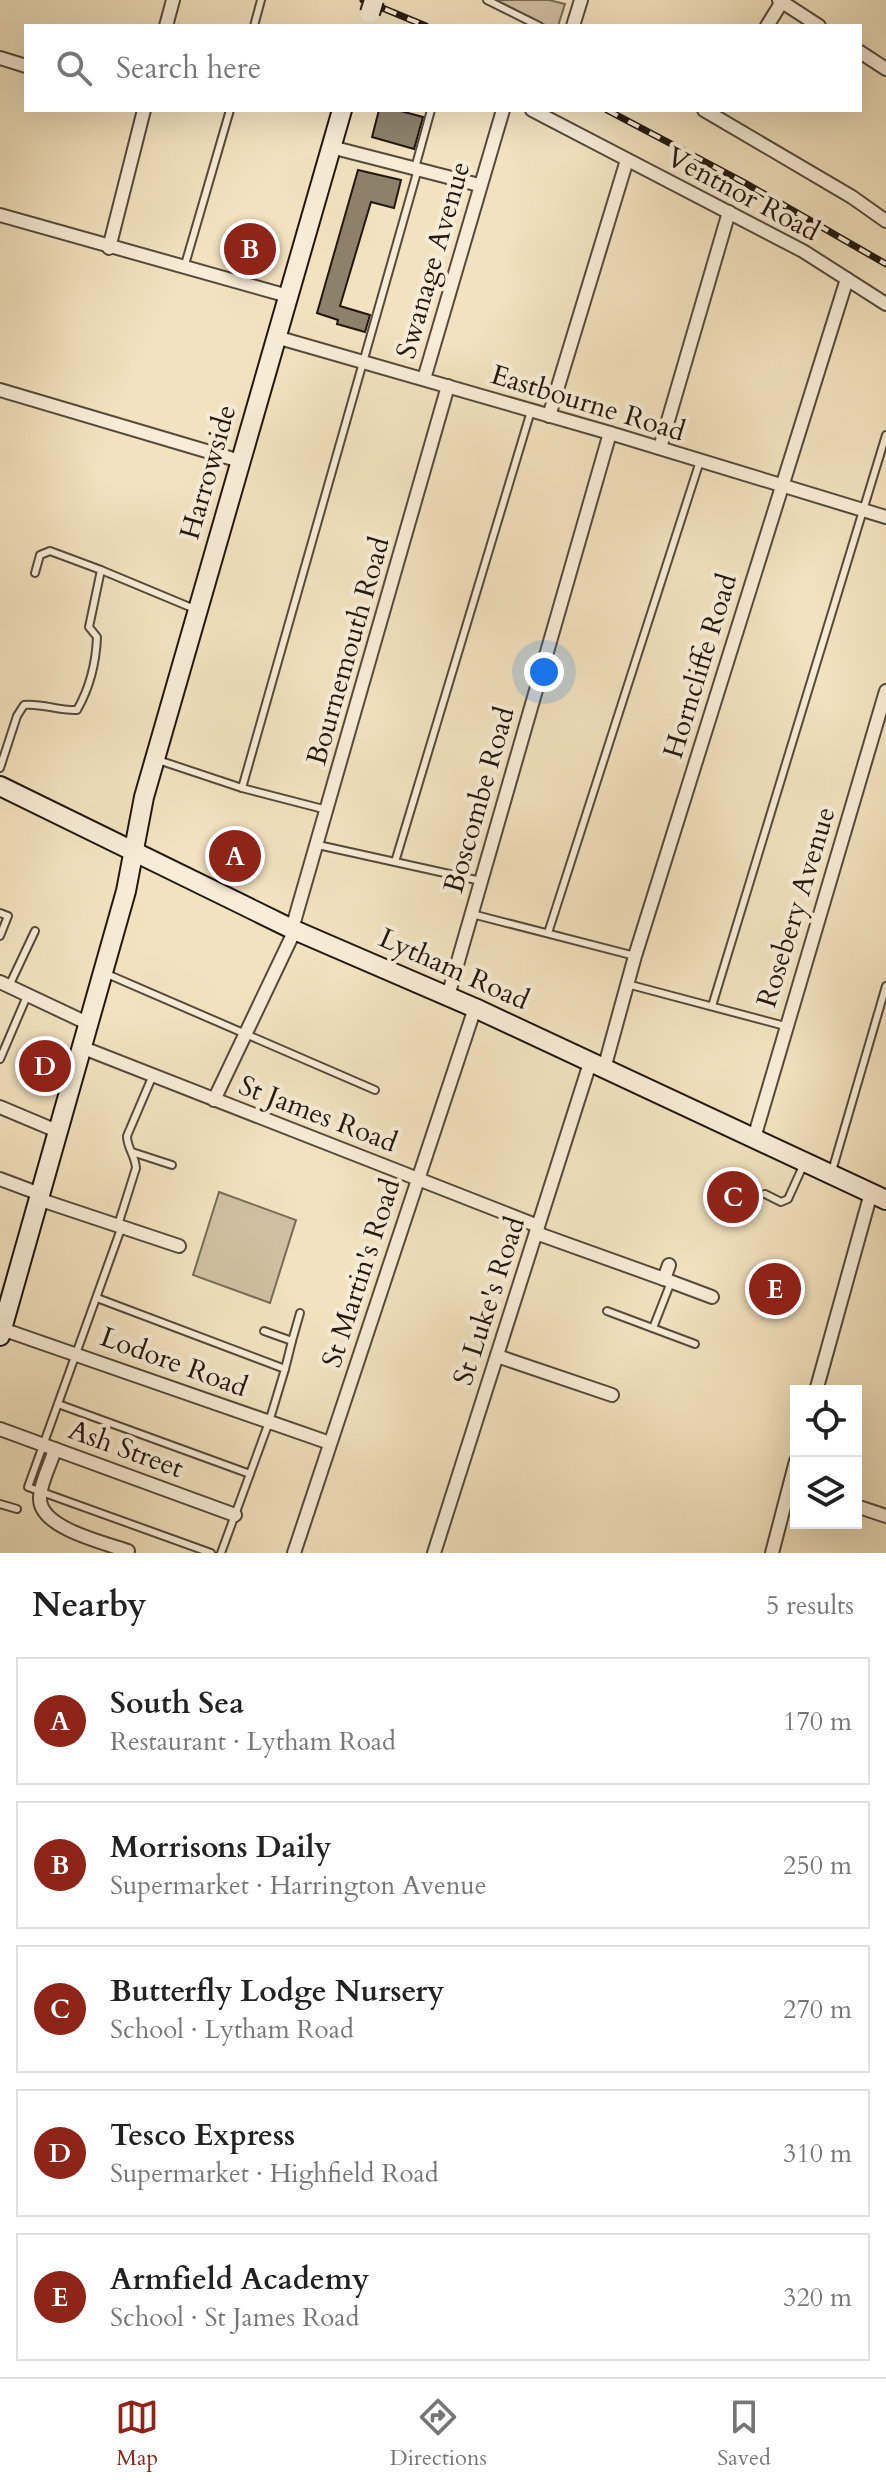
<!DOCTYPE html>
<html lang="en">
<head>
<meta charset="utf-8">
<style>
	body { margin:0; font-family:Cardo,serif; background:#f6f6f6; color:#222 }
	.controls { position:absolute; right:24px; bottom:24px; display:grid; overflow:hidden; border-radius:0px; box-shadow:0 8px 32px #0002 }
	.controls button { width:72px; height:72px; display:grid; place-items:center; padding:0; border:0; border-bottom:2px solid #e0e0e0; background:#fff; color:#222; font:40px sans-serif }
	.you { position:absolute; left:544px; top:672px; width:28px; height:28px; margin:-20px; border:6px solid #fff; border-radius:50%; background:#1a73e8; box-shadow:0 0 0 12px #1a73e833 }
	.badge { display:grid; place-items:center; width:52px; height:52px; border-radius:50%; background:#8f2418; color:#fff; font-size:26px; font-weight:700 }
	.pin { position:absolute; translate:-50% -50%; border:4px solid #fff; box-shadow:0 2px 8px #0006 }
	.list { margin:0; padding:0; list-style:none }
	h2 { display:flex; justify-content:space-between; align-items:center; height:104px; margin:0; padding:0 32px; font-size:34px }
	h2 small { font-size:26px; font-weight:400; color:#767676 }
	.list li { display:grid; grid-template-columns:52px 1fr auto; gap:24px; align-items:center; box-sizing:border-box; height:128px; margin:0 16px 16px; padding:0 16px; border:2px solid #e0e0e0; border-radius:0px }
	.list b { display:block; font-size:30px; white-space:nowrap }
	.list p { margin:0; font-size:26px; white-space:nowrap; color:#767676 }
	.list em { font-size:26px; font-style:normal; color:#767676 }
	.icon { flex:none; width:44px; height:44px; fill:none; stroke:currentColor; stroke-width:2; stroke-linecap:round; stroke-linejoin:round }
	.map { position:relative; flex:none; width:886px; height:1553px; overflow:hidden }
	.search { position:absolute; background:#fff; box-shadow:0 8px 32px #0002; left:24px; right:24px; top:24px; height:88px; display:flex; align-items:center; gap:20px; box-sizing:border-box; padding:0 28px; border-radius:0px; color:#767676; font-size:30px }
	.sheet { height:824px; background:#fff }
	nav { display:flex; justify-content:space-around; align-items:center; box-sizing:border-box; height:112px; border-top:2px solid #e0e0e0; background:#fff; font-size:22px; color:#767676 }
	nav a { display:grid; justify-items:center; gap:4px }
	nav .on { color:#8f2418 }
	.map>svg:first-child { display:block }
</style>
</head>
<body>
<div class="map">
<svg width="886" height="1553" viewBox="0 0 886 1553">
	<rect width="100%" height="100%" fill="#f2e2bf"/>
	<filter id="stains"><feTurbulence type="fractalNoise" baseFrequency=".0025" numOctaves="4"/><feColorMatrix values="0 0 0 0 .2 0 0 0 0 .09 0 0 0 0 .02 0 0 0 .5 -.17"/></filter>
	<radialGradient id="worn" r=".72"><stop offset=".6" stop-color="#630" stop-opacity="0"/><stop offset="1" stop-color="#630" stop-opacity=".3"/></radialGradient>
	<g fill="#cfc0a1" stroke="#786c57" stroke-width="2">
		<polygon points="496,0 549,0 565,4 558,26 547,26"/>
		<polygon points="219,1192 296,1220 270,1303 193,1275"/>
	</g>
	<g fill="#8e816a" stroke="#22180d" stroke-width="2">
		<polygon points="379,110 397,110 423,117 414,149 372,137"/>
		<polygon points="358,170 401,180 394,208 371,202 340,306 370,315 365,332 337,324 338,320 317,313"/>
	</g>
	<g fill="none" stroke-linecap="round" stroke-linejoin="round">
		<g stroke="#564a3a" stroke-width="10">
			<g id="lane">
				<polyline points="487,0 539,26"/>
				<polyline points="254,26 261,0"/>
				<polyline points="415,168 431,110"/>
				<polyline points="184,268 230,110"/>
				<polyline points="101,570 197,610"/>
				<polyline points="158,760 242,788 327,810"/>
				<path d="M0,768l17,-52 7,-11c18,-2 35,6 53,5 12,-21 19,-48 20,-73l-8,-10 12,-57 -51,-19 -10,4 -5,18"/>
				<polyline points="242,788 418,169"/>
				<polyline points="318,845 481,881"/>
				<polyline points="395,862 531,411"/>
				<polyline points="0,913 8,916 0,936"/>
				<polyline points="472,914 635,956"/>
				<polyline points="548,933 700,461"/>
				<polyline points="107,974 375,1090"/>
				<polyline points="627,984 785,1026"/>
				<polyline points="9,986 35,931"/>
				<polyline points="712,1006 886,435"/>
				<polyline points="0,1059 27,996"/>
				<polyline points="132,1152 172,1165"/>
				<polyline points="832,1171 886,986"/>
				<polyline points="765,1194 781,1202 788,1199 803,1166"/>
				<path d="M118,1225l18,-57c-1,-13 -9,-20 -9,-32l26,-61"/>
				<polyline points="122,1226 28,1487 211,1553"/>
				<polyline points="97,1298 285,1369 269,1422 221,1553"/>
				<polyline points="607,1311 695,1344"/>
				<polyline points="653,1328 671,1282"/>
				<polyline points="264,1331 292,1341 285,1369"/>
				<polyline points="292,1341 300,1313"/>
				<polyline points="58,1404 250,1474"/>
				<polyline points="0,1504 17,1509"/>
			</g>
		</g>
		<g stroke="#564a3a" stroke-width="16">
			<g id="street">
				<polyline points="779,0 819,26"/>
				<polyline points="166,26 173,0"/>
				<polyline points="573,26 581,0"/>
				<polyline points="767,26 783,0"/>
				<polyline points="860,52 886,69"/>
				<polyline points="0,58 26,66"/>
				<polyline points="532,110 803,251 886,304"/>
				<polyline points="704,110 852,197 886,221"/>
				<polyline points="331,147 479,185"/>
				<polyline points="0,215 288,296"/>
				<polyline points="109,248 144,110"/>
				<polyline points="276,337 610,433 886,517"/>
				<polyline points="424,379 503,110"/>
				<polyline points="0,390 240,461"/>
				<polyline points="549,416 627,160"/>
				<polyline points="660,448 729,212"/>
				<polyline points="292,929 448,386"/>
				<polyline points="0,982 87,1023"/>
				<polyline points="448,996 610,433"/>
				<polyline points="81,1047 538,1226"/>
				<polyline points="604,1069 635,956 847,279"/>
				<polyline points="214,1100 295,930"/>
				<polyline points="0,1107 57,1131"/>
				<polyline points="754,1138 886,691"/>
				<polyline points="0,1179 40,1194"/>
				<polyline points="38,1199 179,1246"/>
				<polyline points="536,1233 664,1279 669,1265"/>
				<polyline points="664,1279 712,1297"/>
				<polyline points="2,1329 330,1443"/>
				<polyline points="497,1356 612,1395"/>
				<polyline points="816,1391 871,1193"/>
				<polyline points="0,1429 235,1515"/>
				<path d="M55,1449c-4,15 -15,34 -15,49 -1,30 65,45 88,53"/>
				<polyline points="856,1506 886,1516"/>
				<polyline points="294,1553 475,1008"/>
				<polyline points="434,1553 590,1063"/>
				<polyline points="772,1553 796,1461"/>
			</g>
		</g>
		<g stroke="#22180d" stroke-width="22">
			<g id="secondary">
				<polyline points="0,786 292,929 475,1008 886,1200"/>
				<polyline points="0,1336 126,891 144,797 342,110"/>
			</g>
		</g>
		<use href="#lane" stroke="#f7ecd5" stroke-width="6"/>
		<use href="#street" stroke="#f7ecd5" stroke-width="12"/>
		<use href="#secondary" stroke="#f7ecd5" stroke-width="18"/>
		<g stroke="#22180d" stroke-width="7">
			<g id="rail">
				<polyline points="363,0 426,26"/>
				<polyline points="607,110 745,183 886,264"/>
			</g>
		</g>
		<use href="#rail" stroke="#f7ecd5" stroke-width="4" stroke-dasharray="12" stroke-linecap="butt"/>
		<g stroke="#22180d" stroke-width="22" stroke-linecap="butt">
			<polyline id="secondary-bridge" points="370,13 374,0"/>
		</g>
		<use href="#secondary-bridge" stroke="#f7ecd5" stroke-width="18"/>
	</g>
	<g text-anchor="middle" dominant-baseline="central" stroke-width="8" stroke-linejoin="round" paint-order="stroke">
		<g font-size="28" fill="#22180d" stroke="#f7ecd5">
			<text transform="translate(743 194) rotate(28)">Ventnor Road</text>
			<text transform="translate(433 260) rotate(-74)">Swanage Avenue</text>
			<text transform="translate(588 403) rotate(17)">Eastbourne Road</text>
			<text transform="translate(208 472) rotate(-74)">Harrowside</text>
			<text transform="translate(348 651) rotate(-74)">Bournemouth Road</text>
			<text transform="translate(700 666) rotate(-73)">Horncliffe Road</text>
			<text transform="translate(479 800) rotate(-74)">Boscombe Road</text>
			<text transform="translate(796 907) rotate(-73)">Rosebery Avenue</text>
			<text transform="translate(454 969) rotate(24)">Lytham Road</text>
			<text transform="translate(318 1114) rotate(21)">St James Road</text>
			<text transform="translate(361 1273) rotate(-72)">St Martin's Road</text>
			<text transform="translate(489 1301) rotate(-72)">St Luke's Road</text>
			<text transform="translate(174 1362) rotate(20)">Lodore Road</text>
			<text transform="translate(126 1449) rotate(20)">Ash Street</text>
		</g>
	</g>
	<rect width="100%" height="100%" filter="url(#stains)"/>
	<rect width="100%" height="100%" fill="url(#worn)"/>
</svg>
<div class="controls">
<button><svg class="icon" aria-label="locate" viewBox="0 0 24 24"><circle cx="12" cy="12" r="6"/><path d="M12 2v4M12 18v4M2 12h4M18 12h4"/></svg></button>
<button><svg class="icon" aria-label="layers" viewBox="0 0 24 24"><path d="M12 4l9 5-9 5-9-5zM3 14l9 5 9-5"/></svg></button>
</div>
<div class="you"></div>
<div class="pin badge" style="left:235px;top:856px">A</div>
<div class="pin badge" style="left:250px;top:249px">B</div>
<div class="pin badge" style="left:733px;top:1197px">C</div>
<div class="pin badge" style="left:45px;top:1066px">D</div>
<div class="pin badge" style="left:775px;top:1289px">E</div>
<div class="search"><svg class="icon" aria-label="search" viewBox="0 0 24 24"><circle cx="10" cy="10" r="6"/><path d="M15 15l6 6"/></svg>Search here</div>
</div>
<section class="sheet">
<h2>Nearby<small>5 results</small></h2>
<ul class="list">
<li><span class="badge">A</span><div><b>South Sea</b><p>Restaurant · Lytham Road</p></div><em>170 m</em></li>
<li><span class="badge">B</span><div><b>Morrisons Daily</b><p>Supermarket · Harrington Avenue</p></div><em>250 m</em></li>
<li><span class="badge">C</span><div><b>Butterfly Lodge Nursery</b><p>School · Lytham Road</p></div><em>270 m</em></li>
<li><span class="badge">D</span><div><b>Tesco Express</b><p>Supermarket · Highfield Road</p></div><em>310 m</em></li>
<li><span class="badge">E</span><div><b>Armfield Academy</b><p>School · St James Road</p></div><em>320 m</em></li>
</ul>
</section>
<nav>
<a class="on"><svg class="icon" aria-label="map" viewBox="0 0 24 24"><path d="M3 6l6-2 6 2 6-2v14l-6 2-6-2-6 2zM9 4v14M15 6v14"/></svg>Map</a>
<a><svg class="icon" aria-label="directions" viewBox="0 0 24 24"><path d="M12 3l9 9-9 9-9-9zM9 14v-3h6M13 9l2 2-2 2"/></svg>Directions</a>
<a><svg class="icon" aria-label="saved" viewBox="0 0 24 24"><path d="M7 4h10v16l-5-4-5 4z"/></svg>Saved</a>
</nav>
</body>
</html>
